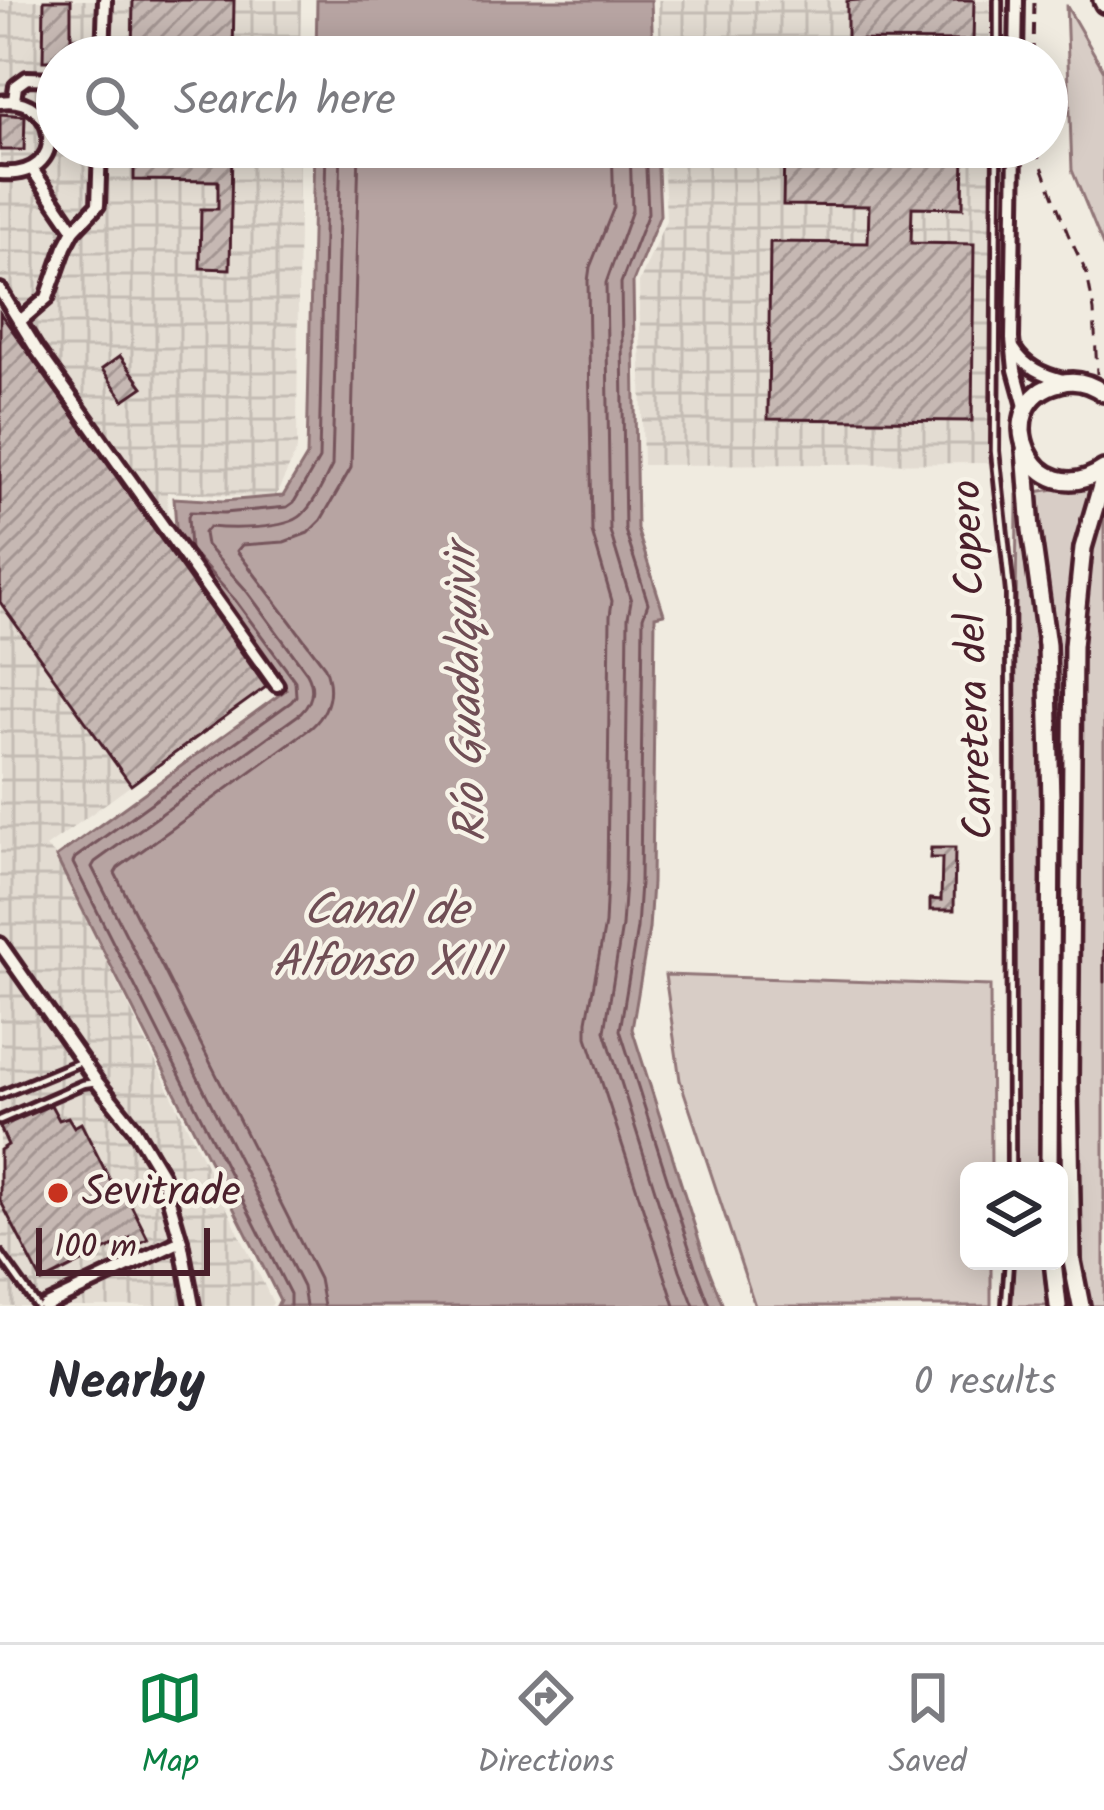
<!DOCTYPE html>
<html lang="en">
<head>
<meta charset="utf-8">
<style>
	body { margin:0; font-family:Kalam,sans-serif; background:#f7f7f7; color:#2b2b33 }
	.controls { position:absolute; right:36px; bottom:36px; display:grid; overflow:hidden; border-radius:18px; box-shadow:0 6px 30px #0003 }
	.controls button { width:108px; height:108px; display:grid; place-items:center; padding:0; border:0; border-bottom:3px solid #e1e1e2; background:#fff; color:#2b2b33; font:60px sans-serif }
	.scale { position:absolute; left:36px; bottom:30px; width:174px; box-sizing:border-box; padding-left:12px; border:6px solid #4a1f2b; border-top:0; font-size:33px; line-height:42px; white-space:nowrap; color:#4a1f2b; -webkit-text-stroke:9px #f7f3e8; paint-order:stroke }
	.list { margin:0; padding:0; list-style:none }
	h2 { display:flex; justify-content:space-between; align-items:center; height:156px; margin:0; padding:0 48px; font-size:51px }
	h2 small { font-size:39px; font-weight:400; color:#7c7c81 }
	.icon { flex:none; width:66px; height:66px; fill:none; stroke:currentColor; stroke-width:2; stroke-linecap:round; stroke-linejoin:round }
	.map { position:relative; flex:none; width:1104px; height:1306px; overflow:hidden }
	.search { position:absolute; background:#fff; box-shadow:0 6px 30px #0003; left:36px; right:36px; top:36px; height:132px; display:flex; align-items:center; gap:30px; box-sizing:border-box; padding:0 42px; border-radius:66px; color:#7c7c81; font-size:45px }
	.sheet { height:336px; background:#fff }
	nav { display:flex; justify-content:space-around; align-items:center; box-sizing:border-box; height:168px; border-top:3px solid #e1e1e2; background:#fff; font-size:33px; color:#7c7c81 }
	nav a { display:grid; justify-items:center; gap:6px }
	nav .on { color:#0b8043 }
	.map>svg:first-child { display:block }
</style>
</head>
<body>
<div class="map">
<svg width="1104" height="1306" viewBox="0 0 1104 1306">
	<defs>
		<pattern id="industrial-grid" width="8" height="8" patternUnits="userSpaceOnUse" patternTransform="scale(3)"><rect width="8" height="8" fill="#e3dcd2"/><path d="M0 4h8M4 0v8" fill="none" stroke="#c4bcb4"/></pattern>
		<pattern id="building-hatch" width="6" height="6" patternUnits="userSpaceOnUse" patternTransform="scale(3)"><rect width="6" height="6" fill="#c6b8b3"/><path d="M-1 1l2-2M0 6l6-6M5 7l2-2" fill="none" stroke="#a39592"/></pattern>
	</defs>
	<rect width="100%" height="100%" fill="#f0ebe0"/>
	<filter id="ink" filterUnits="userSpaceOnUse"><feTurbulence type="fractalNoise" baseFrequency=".00833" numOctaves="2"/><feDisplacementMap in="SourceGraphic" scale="24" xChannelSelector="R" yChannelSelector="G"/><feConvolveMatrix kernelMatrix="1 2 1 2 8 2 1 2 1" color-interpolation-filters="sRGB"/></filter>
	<g filter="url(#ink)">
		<g fill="url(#industrial-grid)">
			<polygon points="0,0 301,0 300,57 57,57 57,147 299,147 297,450 275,498 167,492 169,552 266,687 46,847 55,855 273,1303 271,1306 0,1306"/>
			<polygon points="658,0 990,0 990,57 660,57"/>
			<polygon points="663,147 990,147 990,463 643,465 639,283 666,220"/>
		</g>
		<g fill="#d8cdc6" stroke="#917678" stroke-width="3">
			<polygon points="1066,5 1104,71 1104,248 1072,170"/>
			<polygon points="1104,481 1104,1306 1009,1306 1010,1261 1059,1261 1059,1171 1012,1171 1017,495"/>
			<polygon points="665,975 990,986 991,1171 969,1171 969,1261 991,1261 991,1306 755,1306 680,1080"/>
		</g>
		<g fill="#b7a4a2" stroke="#8b6f72" stroke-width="3">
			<polygon points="317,0 651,0 653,57 316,57"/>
			<polygon points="314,147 657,147 660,215 633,282 637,529 664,614 655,616 652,883 649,929 632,1029 706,1262 723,1306 277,1306 280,1300 56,857 286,690 225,607 178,555 174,498 223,501 283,496 307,456"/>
		</g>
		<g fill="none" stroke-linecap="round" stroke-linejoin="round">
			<g stroke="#76545b" stroke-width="3">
				<polyline points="612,147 614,207 590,267 588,281 592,532 612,601 610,616 607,881 605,924 587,1021 587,1037 675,1306"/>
				<polyline points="630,147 632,210 606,283 610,531 631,601 628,617 625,882 622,926 605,1031 680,1270 694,1306"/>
				<polyline points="645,147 648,213 621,283 625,530 648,603 643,617 640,883 637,928 620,1030 695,1266 710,1306"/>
				<polyline points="190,550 188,517 190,512 224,513 287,507 294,502 319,459 326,147"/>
				<polyline points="192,552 235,600 295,681 296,696 291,702 75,858 73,863 290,1294 290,1306"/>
				<path d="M306,1306l-3,-19 -211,-420 3,-5 206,-149c12,-12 14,-25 6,-40l-61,-83 -40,-45 -2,-12 5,-6c22,2 77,3 93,-12 13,-12 22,-34 30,-49l9,-319"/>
				<path d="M324,1306l-5,-27 -204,-406 3,-5 194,-141c18,-17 22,-37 13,-60l-88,-116 5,-6 42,-3 24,-9 13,-13 30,-52 8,-321"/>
			</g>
		</g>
		<g fill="url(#building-hatch)" stroke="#4a1f2b" stroke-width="3">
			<polygon points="44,0 71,0 71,38 89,38 89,57 57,57 57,61 43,61"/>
			<polygon points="133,0 234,0 233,57 132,57"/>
			<polygon points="858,0 974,0 973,41 847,40 847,1"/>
			<polygon points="0,114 25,116 24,150 0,150"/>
			<polygon points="156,147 175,147 175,154 206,154 206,147 232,147 230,269 200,268 201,209 218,209 218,181 134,180 134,158 156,158"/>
			<polygon points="784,147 964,147 963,208 912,207 911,243 974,244 972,421 768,419 770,242 868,243 869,206 783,205"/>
			<polygon points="0,313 266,687 131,785 0,602"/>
			<polygon points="120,356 143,387 124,400 102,369"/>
			<polygon points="931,848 955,848 954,910 930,910 930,899 941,900 942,858 930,858"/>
			<polygon points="51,1105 59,1120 68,1117 74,1127 81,1123 117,1194 124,1191 148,1239 133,1246 130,1238 42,1282 0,1200 0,1150 8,1145 0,1127"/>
		</g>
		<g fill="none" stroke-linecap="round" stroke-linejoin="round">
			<g stroke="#4a1f2b" stroke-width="14">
				<g id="lane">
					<polyline points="998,57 998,0"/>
					<polyline points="997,147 995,451 1010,592 1011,1171"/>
					<polyline points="0,1095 78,1063"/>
					<polyline points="0,1120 83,1084 97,1082"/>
					<polyline points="0,1254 37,1306"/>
					<polyline points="1006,1306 1009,1261"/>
				</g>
			</g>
			<g stroke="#4a1f2b" stroke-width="20">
				<g id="street">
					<polyline points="103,57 105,0"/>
					<polyline points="1016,57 1017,0"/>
					<polyline points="14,100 16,86 27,78 57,79"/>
					<path d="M0,102c59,-9 72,77 0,71"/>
					<polyline points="1015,147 1012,339 1015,370 1026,410"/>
					<polyline points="32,169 74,230"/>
					<polyline points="0,290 37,350 277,685"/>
					<polyline points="19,322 47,298 65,247 74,230 98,205 100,147"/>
					<path d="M1014,349c11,18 29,26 49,31"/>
					<polyline points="0,944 97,1082 134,1128 161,1173 181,1241 193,1306"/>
					<polyline points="44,1306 181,1241"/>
				</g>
			</g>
			<g stroke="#4a1f2b" stroke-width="24">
				<g id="secondary">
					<polyline points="1102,0 1104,4"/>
					<path d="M1104,393c-14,-10 -28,-15 -44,-10 -75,18 -27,135 44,86"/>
					<polyline points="1025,450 1031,530 1047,645 1051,801 1049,1171"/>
					<polyline points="1053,1261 1058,1306"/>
					<polyline points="1081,1306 1072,1261 1069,1084 1073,646 1083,548 1104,476"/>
				</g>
			</g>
			<g stroke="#4a1f2b" stroke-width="3" stroke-dasharray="12 9" stroke-linecap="butt">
				<polyline points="1033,57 1034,0"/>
				<polyline points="1037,147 1038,156 1068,234 1087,274 1094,311 1097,374"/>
			</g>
			<use href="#lane" stroke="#f7f3e8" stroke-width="4.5"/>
			<use href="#street" stroke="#f7f3e8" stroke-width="10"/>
			<use href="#secondary" stroke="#f7f3e8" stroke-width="15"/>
			<polyline stroke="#4a1f2b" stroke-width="3" points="1104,917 1104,982"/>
		</g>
	</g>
	<circle fill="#c8321e" stroke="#f7f3e8" stroke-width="4.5" cx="58" cy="1193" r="12"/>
	<g text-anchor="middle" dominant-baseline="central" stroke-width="9" stroke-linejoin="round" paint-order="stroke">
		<g font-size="42" fill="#4a1f2b" stroke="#f7f3e8">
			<text transform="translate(974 660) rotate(-92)">Carretera del Copero</text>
		</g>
		<g font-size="42" fill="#4a1f2b" stroke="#f7f3e8" text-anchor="start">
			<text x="82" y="1193">Sevitrade</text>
		</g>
		<g font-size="45" font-style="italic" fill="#704e55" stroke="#f7f3e8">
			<text transform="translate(468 693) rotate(-92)">Río Guadalquivir</text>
			<text x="386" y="912">Canal de<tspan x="386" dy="52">Alfonso XIII</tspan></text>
		</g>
	</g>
</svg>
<div class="controls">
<button><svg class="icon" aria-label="layers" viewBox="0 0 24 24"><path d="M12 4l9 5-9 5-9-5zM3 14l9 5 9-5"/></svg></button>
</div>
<div class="scale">100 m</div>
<div class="search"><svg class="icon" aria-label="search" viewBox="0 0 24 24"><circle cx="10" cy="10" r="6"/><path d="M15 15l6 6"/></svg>Search here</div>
</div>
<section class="sheet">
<h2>Nearby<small>0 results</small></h2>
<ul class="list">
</ul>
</section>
<nav>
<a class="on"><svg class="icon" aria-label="map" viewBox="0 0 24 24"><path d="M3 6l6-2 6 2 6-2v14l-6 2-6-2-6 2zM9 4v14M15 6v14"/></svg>Map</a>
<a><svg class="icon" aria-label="directions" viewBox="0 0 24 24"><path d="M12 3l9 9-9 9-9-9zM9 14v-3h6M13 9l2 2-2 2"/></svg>Directions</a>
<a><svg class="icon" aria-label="saved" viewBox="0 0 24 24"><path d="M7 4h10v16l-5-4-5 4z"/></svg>Saved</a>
</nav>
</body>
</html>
